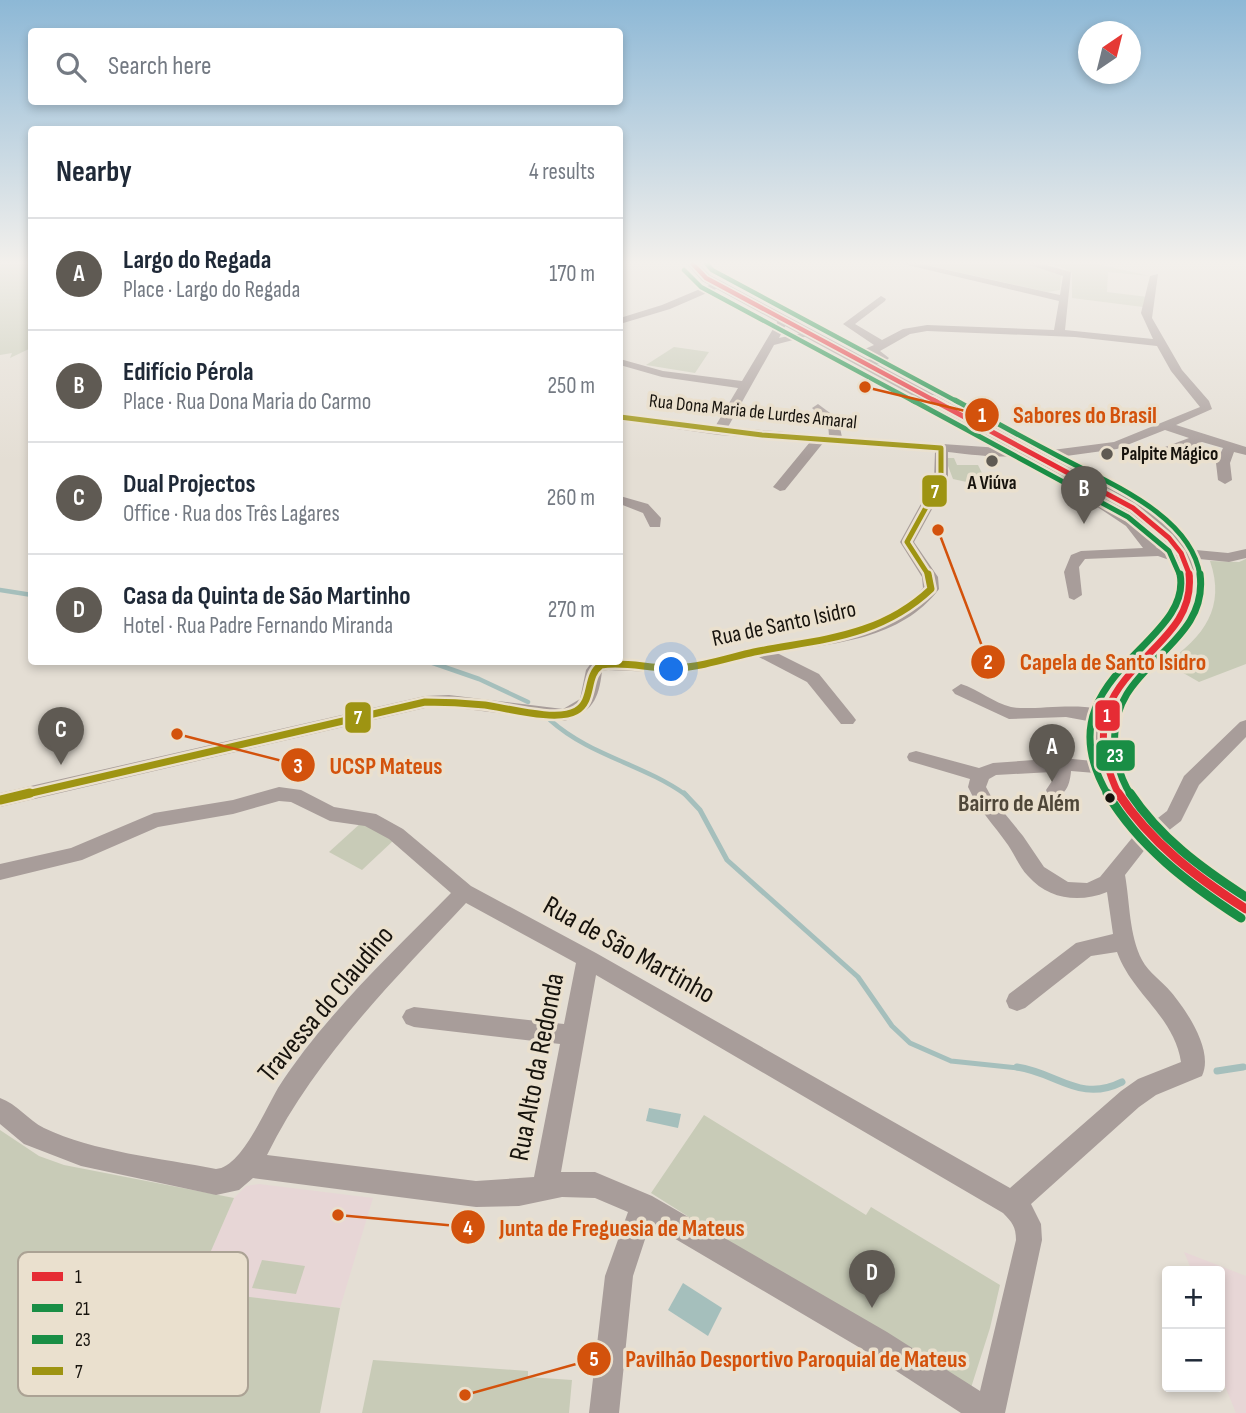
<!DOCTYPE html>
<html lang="en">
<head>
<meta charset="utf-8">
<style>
	body { margin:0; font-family:"Sofia Sans Condensed",sans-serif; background:#f6f6f7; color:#1f2937 }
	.controls { position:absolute; right:21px; bottom:21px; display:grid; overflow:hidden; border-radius:7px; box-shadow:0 4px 10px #0003 }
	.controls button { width:63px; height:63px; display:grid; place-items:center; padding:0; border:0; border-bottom:2px solid #e0e1e3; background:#fff; color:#1f2937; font:35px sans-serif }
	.compass { position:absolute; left:1078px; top:21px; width:63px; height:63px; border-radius:50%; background:#fff; box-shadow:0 4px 10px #0003; rotate:35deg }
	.you { position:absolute; left:672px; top:670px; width:24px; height:24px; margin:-18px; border:5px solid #fff; border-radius:50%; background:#1a73e8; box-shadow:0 0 0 10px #1a73e833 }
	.badge { display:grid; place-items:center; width:46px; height:46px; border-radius:50%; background:#5f5a53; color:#fff; font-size:23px; font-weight:700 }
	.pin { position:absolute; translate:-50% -58px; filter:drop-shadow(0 2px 4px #0008) }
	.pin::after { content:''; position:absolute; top:37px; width:24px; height:21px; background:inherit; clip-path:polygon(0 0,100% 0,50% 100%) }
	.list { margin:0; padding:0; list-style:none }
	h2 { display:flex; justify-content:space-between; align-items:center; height:91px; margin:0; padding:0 28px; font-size:30px }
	h2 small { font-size:23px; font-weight:400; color:#747a83 }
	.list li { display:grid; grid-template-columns:46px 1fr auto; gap:21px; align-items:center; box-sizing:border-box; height:112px; padding:0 28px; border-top:2px solid #e0e1e3 }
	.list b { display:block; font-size:26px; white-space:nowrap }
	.list p { margin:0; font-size:23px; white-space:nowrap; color:#747a83 }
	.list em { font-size:23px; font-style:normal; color:#747a83 }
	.icon { flex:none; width:38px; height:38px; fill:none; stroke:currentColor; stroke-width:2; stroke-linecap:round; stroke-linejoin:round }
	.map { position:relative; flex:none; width:1246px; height:1413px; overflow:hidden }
	.search { position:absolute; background:#fff; box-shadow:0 4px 10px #0003; left:28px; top:28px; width:595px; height:77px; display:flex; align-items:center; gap:18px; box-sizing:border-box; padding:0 24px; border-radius:7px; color:#747a83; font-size:26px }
	.panel { position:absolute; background:#fff; box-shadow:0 4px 10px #0003; left:28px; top:126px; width:595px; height:539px; border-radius:7px }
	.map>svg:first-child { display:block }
</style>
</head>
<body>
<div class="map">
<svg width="1246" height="1413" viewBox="0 0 1246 1413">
	<rect width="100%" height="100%" fill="#e4ded4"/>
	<g fill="#e7d6d6">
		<polygon points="259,1184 373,1198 340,1308 194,1290 234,1198 246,1186"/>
		<polygon points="1184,1252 1246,1276 1246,1413 1236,1413 1220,1374 1220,1271 1192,1271"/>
	</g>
	<g fill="#c8cbb7">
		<polygon points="0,263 31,263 31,348 10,358 12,353 0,355"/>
		<polygon points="918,263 1024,263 1061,273 1060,290 1047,292"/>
		<polygon points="1044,263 1092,263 1150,276 1108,272 1107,292 1148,297 1143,307 1072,298 1072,273 1061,267"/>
		<polygon points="674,347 709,352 695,373 646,365"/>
		<polygon points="945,458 954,458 957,465 978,465 989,487 953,479"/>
		<path d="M1246,559v105l-47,18 -33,-19c38,-26 60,-56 44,-102l29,1z"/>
		<polygon points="362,822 395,839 362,870 329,852"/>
		<polygon points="704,1115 866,1215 871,1207 1000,1285 990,1328 969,1394 651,1193"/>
		<polygon points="0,1130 39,1156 64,1165 234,1198 194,1290 340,1308 320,1413 0,1413"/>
		<polygon points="262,1260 305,1266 296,1294 252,1288"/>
		<polygon points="373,1360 528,1371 528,1377 572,1380 569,1413 362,1413"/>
	</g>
	<g fill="#a5bfbc">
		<polygon points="649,1108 681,1114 678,1128 646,1121"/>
		<polygon points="683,1283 722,1308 708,1336 668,1310"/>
	</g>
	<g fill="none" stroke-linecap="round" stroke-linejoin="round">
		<g stroke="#a5bfbc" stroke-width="4.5">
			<polyline points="0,590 32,595"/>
			<polyline points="430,662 479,679 528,702"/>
			<path d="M550,720c40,36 93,44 136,75"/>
		</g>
		<g stroke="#a5bfbc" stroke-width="5">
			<polyline points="684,793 700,810 727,860 858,977 892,1026 910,1043 951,1061 1027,1069"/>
			<polyline points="1230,1069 1246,1067"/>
		</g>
		<g stroke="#a5bfbc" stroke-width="7">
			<path d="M1017,1067c41,6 63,36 105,15"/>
			<polyline points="1217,1071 1243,1067"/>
		</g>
		<g fill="#a89d9a" fill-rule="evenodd">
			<polygon points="899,263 916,263 1060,295 1063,276 1024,263 1039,263 1071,272 1065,330 1153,339 1141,313 1150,276 1158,274 1152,318 1182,370 1209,401 1212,409 1176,425 1246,447 1246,455 1234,452 1230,463 1232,480 1225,484 1218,480 1216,463 1223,448 1202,442 1159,459 1149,459 1149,453 1189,438 1165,430 1117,449 1037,460 1030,456 1037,452 1114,442 1200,407 1171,371 1157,346 1075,337 927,331 910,334 880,351 889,358 883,364 861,365 861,361 876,358 858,352 874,345 843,324 881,296 886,299 885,301 855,324 882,340 903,329 927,325 1054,330 1059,301"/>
			<polygon points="719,281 724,284 723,286 670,309 620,324 620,318 662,305"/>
			<path d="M784,316l5,3 -10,19 32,-7 5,3 -42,11 -46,82 101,9 -1,-13 -16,-15 6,-4 20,15 4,18 158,11 26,-2 6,4c-15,12 -64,4 -84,2v28l-34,62 24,35 1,12c-38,51 -105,54 -162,64l42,21 34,42 3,4 -3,4h-12l-34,-42 -50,-26 -78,17 -71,-3 -6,1c-3,28 -10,42 -38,50l-115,-14 -24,1 -425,99v-14l425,-97 24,-1 114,14 17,-10 6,-29 6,-8h28v-3c19,1 39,5 59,4 27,-2 53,-12 79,-17 58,-12 123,-10 165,-58l-1,-11 -22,-35 34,-62 1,-29 -112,-8 -38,47 -5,1 -7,-4 37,-45 -91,-7 -99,-14v-8l96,12 22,-37 -76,-11 -42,-12v-6l43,12 79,10 37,-62z"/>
			<polygon points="1100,485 1107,489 1098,496 1136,520 1157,548 1178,554 1185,549 1228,553 1246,549 1246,558 1229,562 1189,558 1196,563 1189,567 1158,556 1085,559 1079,567 1082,595 1074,600 1069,598 1064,572 1071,555 1081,551 1143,548 1126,526 1081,496"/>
			<polygon points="620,496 648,504 661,518 660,527 650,527 643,513 620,504"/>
			<path d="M961,684c17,5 33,19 50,23 22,5 87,-10 102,11l-9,6 -38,-7 -57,2 -54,-25 -3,-4z"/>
			<path d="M1246,720v17l-47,48 -18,36 -35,27 -21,27c5,28 4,60 17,85 7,13 20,21 29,32 16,19 43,59 31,84l-46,19 -17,12 -108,97 10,20 1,16 -37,173h-44l-94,-61 -217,-128 -17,52 -14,137h-30l16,-137 23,-64 -33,-14 -33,-1 -43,9 -43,1 -223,-29 -14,12 -23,5 -135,-29 -57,-22 -24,-20v-26c17,6 28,22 44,30 50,24 117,30 172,41 25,-1 49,-59 62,-81 47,-73 113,-134 173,-195l-62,-54 -24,-13 -35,-5 -39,-19 -12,-1 -46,13 -75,13 -76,33 -82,20v-16l71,-16 83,-35 79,-13 46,-13 22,3 33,17 42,7 27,15 68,57 125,67 414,235 111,-97 17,-12 43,-17c-7,-46 -49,-68 -64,-110l-26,4 -66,52 -8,3 -8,-3 -3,-7 3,-7 67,-51 37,-9 -6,-42c-27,11 -58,8 -79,-16 -9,-9 -13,-21 -20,-31 -14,-20 -30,-36 -40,-58l2,-8 -61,-18 -2,-4 2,-4 7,-2 63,17 14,-5 69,-5 52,5 2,5 -2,5 -7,1 -36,-3c-1,14 -6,29 -23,24l-2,-5 6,-9v-9l-56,3 -7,4 -3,8 6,11 31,38 21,31 24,15 19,1 13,-6 32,-39 35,-27 17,-35 56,-54zM466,903l110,60 -12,61 -150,-17 -8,3 -4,7 4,7 8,3 146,17 -26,133 -58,4 -209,-26c48,-97 126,-174 199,-252zM596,975l407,238c9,9 13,14 13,27l-36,151 -93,-59 -235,-136 -57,-24h-34z"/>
		</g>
		<path fill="#aba09a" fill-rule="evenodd" d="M686,263h12l12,12 429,229c56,38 85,77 34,136 -15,18 -35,31 -47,51 -54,82 59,169 120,206v22c-57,-19 -135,-99 -152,-157 -7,-22 -1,-47 8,-67 20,-42 84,-64 81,-116 -2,-32 -32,-51 -56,-67l-425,-231z"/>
		<g stroke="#eae0ce" stroke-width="8">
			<polyline id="bus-1-far3" points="692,263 706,278 937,402"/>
		</g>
		<g stroke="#eae0ce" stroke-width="10">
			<polyline id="bus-1-far2" points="933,400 1133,508 1169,538 1181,553 1190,576"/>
		</g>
		<g stroke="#eae0ce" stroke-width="12">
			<path id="bus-1-far1" d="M1119,795c-62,-128 80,-135 70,-221"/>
		</g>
		<g stroke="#eae0ce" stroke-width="14">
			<path id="bus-1" d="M1118,793c33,50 78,84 128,116"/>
		</g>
		<g stroke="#eae0ce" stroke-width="8">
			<polyline id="bus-2-far3" points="684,270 701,287 915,402"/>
		</g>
		<g stroke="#eae0ce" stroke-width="10">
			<polyline id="bus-2-far2" points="912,400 1128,517 1169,551 1180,576"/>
		</g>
		<g stroke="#eae0ce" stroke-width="12">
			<path id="bus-2-far1" d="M1108,795c-70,-119 86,-149 72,-221"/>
		</g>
		<g stroke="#eae0ce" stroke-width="14">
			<path id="bus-2" d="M1107,793c32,54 82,91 134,125"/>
		</g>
		<g stroke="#eae0ce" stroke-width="8">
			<polyline id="bus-3-far3" points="706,263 712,270 958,402"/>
		</g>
		<g stroke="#eae0ce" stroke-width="10">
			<path id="bus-3-far2" d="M955,400c34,19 69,38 103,56 48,26 134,59 142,120"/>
		</g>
		<g stroke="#eae0ce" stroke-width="12">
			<path id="bus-3-far1" d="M1131,795c-10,-15 -15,-33 -16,-51 -7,-80 95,-95 85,-170"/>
		</g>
		<g stroke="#eae0ce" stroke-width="14">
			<path id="bus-3" d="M1130,793c30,45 71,75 116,104"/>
		</g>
		<g stroke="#eae0ce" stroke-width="10">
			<polyline id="bus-4-far2" points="620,417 762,435 941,448 941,480 907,542 929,576"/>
		</g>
		<g stroke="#eae0ce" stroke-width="12">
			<path id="bus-4-far1" d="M23,795l402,-93c20,0 40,1 60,3 22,3 72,17 91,6 18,-10 9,-35 25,-46 25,-4 49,4 74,3 27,-1 53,-10 79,-16 66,-13 125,-14 177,-63l-3,-15"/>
		</g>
		<g stroke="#eae0ce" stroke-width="14">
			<polyline id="bus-4" points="0,800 30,793"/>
		</g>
		<use href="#bus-1-far3" stroke="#e62c34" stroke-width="4.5"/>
		<use href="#bus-1-far2" stroke="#e62c34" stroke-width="5"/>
		<use href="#bus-1-far1" stroke="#e62c34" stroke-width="7"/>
		<use href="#bus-1" stroke="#e62c34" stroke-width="9"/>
		<use href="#bus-2-far3" stroke="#198e45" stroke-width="4.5"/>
		<use href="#bus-2-far2" stroke="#198e45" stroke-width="5"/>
		<use href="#bus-2-far1" stroke="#198e45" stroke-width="7"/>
		<use href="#bus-2" stroke="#198e45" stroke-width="9"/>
		<use href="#bus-3-far3" stroke="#198e45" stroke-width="4.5"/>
		<use href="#bus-3-far2" stroke="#198e45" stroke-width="5"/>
		<use href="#bus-3-far1" stroke="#198e45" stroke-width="7"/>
		<use href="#bus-3" stroke="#198e45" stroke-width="9"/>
		<use href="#bus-4-far2" stroke="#9e9412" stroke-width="5"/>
		<use href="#bus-4-far1" stroke="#9e9412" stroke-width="7"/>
		<use href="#bus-4" stroke="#9e9412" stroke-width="9"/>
	</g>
	<linearGradient id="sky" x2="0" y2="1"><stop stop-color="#8db8d6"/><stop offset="0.57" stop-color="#f3f0ec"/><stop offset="1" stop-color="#f3f0ec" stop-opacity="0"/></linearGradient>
	<rect width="1246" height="461" fill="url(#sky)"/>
	<g fill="#5f5a53" stroke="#eae0ce" stroke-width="2.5">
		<circle cx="1107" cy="454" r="7"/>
		<circle cx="992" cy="461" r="7"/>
	</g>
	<circle fill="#17130d" stroke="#eae0ce" stroke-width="2.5" cx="1110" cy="798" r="6"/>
	<g text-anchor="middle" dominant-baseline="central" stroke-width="7" stroke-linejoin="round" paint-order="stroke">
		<g font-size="19" fill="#17130d" stroke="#eae0ce">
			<text transform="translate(753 412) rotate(6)">Rua Dona Maria de Lurdes Amaral</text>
		</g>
		<g font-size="19" font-weight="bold" fill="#17130d" stroke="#eae0ce" text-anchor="start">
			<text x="1121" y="454">Palpite Mágico</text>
			<text x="992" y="483" text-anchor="middle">A Viúva</text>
		</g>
		<g font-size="23" fill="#17130d" stroke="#eae0ce">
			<text transform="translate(784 624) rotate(-12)">Rua de Santo Isidro</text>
		</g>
		<g font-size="24" font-weight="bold" fill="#4f4739" stroke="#eae0ce">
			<text x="1019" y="803">Bairro de Além</text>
		</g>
		<g font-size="28" fill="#17130d" stroke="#eae0ce">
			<text transform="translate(629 950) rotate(29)">Rua de São Martinho</text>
			<text transform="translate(326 1004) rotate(-50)">Travessa do Claudino</text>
			<text transform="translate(537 1067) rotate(-79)">Rua Alto da Redonda</text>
		</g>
	</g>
	<rect x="18" y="1252" width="230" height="144" rx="10" fill="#eae0ce" stroke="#aba294" stroke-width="2"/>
	<rect x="32" y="1272" width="31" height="9" fill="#e62c34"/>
	<rect x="32" y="1304" width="31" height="8" fill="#198e45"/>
	<rect x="32" y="1335" width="31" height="9" fill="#198e45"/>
	<rect x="32" y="1367" width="31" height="8" fill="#9e9412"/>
	<g font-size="19" fill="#17130d">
		<text x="75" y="1283">1</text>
		<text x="75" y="1315">21</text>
		<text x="75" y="1346">23</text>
		<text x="75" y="1378">7</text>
	</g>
	<path fill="none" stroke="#d3520c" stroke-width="2.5" d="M865 387L982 415M938 530L988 662M177 734L298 765M338 1215L468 1227M465 1395L594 1359"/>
	<g fill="#d3520c" stroke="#eae0ce" stroke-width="2.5">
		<circle cx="865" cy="387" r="7"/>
		<circle cx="938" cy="530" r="7"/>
		<circle cx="177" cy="734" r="7"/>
		<circle cx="338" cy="1215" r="7"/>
		<circle cx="465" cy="1395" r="7"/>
		<circle cx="982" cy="415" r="18"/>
		<circle cx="988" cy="662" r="18"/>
		<circle cx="298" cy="765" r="18"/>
		<circle cx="468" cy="1227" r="18"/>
		<circle cx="594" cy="1359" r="18"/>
	</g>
	<g font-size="21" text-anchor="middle" font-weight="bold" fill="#fff">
		<text x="982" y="422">1</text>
		<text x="988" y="669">2</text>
		<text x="298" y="773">3</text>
		<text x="468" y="1235">4</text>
		<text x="594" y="1366">5</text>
	</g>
	<g font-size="24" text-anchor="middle" font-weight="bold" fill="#d3520c" stroke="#eae0ce" stroke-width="7" stroke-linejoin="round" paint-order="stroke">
		<text x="1085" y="423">Sabores do Brasil</text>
		<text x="1113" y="670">Capela de Santo Isidro</text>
		<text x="386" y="774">UCSP Mateus</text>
		<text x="622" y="1236">Junta de Freguesia de Mateus</text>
		<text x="796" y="1367">Pavilhão Desportivo Paroquial de Mateus</text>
	</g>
	<g stroke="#eae0ce" stroke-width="2.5">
		<rect x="921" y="474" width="27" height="34" rx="7" fill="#9e9412"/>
		<rect x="1094" y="699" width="27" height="33" rx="7" fill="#e62c34"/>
		<rect x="344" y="701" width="28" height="33" rx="7" fill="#9e9412"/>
		<rect x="1095" y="739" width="41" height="33" rx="7" fill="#198e45"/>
	</g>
	<g font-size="19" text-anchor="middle" font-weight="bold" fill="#fff">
		<text x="935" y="498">7</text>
		<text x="1107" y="722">1</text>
		<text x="358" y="724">7</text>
		<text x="1115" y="762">23</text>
	</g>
</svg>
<div class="controls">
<button>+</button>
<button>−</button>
</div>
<svg class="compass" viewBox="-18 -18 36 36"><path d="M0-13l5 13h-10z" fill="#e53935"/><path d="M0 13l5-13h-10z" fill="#747a83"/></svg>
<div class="you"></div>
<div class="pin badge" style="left:1052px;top:782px">A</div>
<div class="pin badge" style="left:1084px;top:524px">B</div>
<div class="pin badge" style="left:61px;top:765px">C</div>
<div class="pin badge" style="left:872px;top:1308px">D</div>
<div class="search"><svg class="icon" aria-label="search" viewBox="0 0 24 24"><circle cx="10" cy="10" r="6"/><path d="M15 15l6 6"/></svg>Search here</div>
<section class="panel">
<h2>Nearby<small>4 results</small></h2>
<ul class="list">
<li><span class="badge">A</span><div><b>Largo do Regada</b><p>Place · Largo do Regada</p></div><em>170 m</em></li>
<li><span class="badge">B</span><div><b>Edifício Pérola</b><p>Place · Rua Dona Maria do Carmo</p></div><em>250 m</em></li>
<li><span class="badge">C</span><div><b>Dual Projectos</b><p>Office · Rua dos Três Lagares</p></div><em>260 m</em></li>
<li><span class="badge">D</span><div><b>Casa da Quinta de São Martinho</b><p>Hotel · Rua Padre Fernando Miranda</p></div><em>270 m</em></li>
</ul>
</section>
</div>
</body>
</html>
